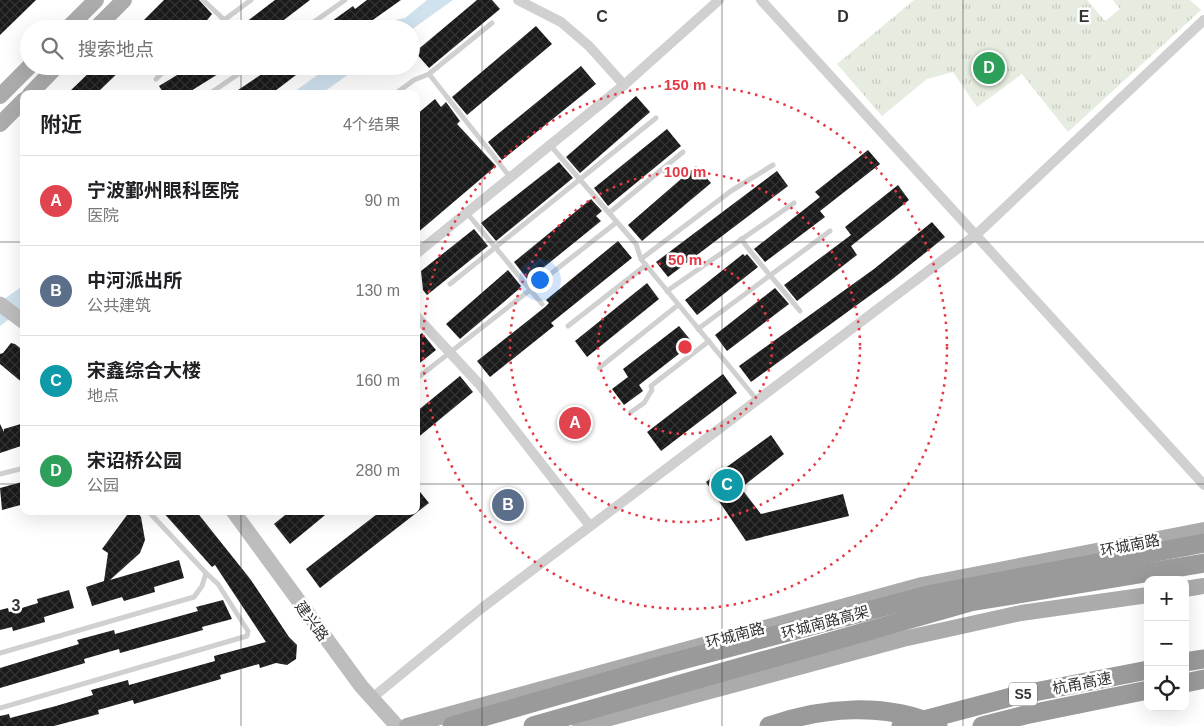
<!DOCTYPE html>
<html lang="zh">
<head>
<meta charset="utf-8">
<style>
	body { margin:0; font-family:Arial,"Noto Sans SC",sans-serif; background:#f6f6f6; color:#202124 }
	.controls { position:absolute; right:15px; bottom:15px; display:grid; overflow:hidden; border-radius:10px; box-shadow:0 5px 20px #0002 }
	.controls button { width:45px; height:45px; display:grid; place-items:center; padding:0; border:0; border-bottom:1px solid #e0e0e0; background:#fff; color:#202124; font:25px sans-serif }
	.you { position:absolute; left:539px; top:279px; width:18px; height:18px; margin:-12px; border:4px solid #fff; border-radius:50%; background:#1a73e8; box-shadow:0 0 0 8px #1a73e833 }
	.badge { display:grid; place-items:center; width:32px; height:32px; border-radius:50%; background:#e63946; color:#fff; font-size:16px; font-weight:700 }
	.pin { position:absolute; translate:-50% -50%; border:2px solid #fff; box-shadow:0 1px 5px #0006 }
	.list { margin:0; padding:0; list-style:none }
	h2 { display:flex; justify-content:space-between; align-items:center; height:65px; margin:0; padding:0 20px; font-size:21px }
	h2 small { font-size:16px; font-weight:400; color:#757577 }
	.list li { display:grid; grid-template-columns:32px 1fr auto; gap:15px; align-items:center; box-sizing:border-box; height:90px; padding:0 20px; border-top:1px solid #e0e0e0 }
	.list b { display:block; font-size:19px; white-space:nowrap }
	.list p { margin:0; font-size:16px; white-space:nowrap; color:#757577 }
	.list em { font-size:16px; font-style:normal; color:#757577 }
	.icon { flex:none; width:28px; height:28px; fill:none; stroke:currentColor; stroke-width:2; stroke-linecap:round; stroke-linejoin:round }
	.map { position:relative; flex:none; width:1204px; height:726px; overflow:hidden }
	.search { position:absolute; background:#fff; box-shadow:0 5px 20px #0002; left:20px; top:20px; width:400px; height:55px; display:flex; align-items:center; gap:12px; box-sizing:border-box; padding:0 18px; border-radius:28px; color:#757577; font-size:19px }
	.panel { position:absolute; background:#fff; box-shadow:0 5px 20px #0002; left:20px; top:90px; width:400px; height:425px; border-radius:10px }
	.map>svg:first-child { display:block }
</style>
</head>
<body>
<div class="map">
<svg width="1204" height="726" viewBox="0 0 1204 726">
	<defs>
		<pattern id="park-tufts" width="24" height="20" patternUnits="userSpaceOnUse" patternTransform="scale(1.25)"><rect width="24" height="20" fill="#e6ecdf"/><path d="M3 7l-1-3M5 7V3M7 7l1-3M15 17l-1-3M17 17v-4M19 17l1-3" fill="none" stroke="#c6cbc0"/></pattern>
		<pattern id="building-cross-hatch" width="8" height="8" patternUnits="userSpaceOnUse" patternTransform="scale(1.25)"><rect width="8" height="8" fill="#1a1a1a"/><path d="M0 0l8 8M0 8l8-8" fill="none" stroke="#333"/></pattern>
	</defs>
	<rect width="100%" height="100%" fill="#fff"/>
	<polygon fill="url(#park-tufts)" points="914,0 1087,0 1105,21 1120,9 1113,0 1190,0 1201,10 1068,132 1022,74 977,107 953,72 927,79 882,116 837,64"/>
	<g fill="#cfe2ee">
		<polygon points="427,0 453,0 411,30 383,29 395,20 405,18"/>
		<polygon points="330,66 360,66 321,94 291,94"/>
		<polygon points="24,285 24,308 0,326 0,302"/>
	</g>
	<g fill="url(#building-cross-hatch)">
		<polygon points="0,0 36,0 0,35"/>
		<polygon points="164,0 199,0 212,14 200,29 135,29"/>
		<polygon points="275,0 310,0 272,29 251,29 246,22"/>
		<polygon points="367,0 401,0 360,29 321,29 353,6 355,9"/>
		<polygon points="477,0 492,0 500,9 429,68 415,52"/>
		<polygon points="536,26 552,44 467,115 452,97"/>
		<polygon points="96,66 125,66 96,94 67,94"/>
		<polygon points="192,66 231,66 186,94 164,94 159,86"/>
		<polygon points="274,66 308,66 271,94 232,94"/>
		<polygon points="581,66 596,84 502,160 488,142"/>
		<polygon points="636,96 650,112 580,173 566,157"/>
		<polygon points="435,99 441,107 446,102 460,121 457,124 496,166 416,234 416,115"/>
		<polygon points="667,129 681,146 608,206 594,188"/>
		<polygon points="868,150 880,164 820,211 825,217 765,262 754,249 820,197 815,192"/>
		<polygon points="559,162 573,178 496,241 481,223"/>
		<polygon points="696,166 711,183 642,241 628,225"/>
		<polygon points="777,171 788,186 668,277 656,262"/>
		<polygon points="898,185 909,200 851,246 857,255 797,301 784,285 851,235 845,227"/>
		<polygon points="591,199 602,211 596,216 601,221 528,280 514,262"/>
		<polygon points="932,222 945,237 890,281 751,382 739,366 874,269"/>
		<polygon points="474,229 488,246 427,295 423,290 421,271"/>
		<polygon points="618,241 632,258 551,323 554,326 490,377 477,361 545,307 549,303 546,300"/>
		<polygon points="743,254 745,256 747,254 758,267 697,315 685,300"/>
		<polygon points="508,270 521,286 519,289 460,339 446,324"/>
		<polygon points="647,283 659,299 587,357 575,341"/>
		<polygon points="775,288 789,304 727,351 715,335"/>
		<polygon points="679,326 693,343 639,385 643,391 624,405 612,389 628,377 623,369"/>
		<polygon points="422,333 436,350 416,366 416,338"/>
		<polygon points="11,343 15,344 24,351 24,384 0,364 0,354 3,353"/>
		<polygon points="723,374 737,393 661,451 647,432"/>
		<polygon points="460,376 473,392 416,439 416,412"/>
		<polygon points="24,423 24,445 0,453 0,424 4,432 4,429"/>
		<polygon points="771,435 784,454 741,488 761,514 843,494 849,516 746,541 706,482"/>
		<polygon points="22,482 24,504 2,510 0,488"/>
		<polygon points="416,487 429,503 320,588 306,569 381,511 416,511"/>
		<polygon points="130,511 136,511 141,517 145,540 140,553 110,580 179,560 184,578 154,587 155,592 124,601 122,597 92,606 86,587 104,581 108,553 102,549"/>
		<polygon points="162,511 196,511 251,580 289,637 297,645 296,659 287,665 276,663 260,668 259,664 220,675 221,679 134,704 133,700 98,710 99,714 54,726 0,726 0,716 9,714 10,718 56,706 93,695 91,690 128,680 129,685 215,661 214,656 266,642 215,565 212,567"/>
		<polygon points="290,511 330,511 290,544 274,524"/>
		<polygon points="69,590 74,608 44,617 45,622 13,631 12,627 0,630 0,610 8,608 9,612 38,603 37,599"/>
		<polygon points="223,600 232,619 202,627 203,630 120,653 119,649 84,659 85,663 0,688 0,668 79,644 77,640 114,630 115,634 198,611 196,607"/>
	</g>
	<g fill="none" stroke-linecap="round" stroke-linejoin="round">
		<g stroke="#d0d0d0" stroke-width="5">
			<polyline points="203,0 234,29"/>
			<polyline points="212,29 251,0"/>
			<polyline points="304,29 345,0"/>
			<polyline points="429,74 510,177"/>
			<polyline points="156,79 170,66"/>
			<polyline points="209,94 250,66"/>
			<polyline points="395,94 414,80 429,74 492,23"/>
			<polyline points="550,145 636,244 641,259 757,400"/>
			<polyline points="467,213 542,304"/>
			<polyline points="609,213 683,152"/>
			<path d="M741,239c19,26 40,48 59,72"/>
			<polyline points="641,259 731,191 773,165"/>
			<polyline points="450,284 656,118"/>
			<polyline points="667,291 794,203"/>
			<polyline points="568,326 646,265"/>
			<polyline points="698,329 830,231"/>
			<polyline points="599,368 678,305"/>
			<polyline points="416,379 617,222"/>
			<polyline points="631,412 644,403 652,390 651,386 709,341"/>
			<polyline points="0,474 24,468"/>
			<polyline points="0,653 194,597 202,586 206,573 148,511"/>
			<polyline points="0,708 247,636 248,631 218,584 206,573"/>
		</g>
		<g stroke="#d0d0d0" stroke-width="10">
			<polyline points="518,0 561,22 589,46 624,85"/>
			<polyline points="761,0 1204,485"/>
			<polyline points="416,254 624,85 719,0"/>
			<polyline points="416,316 479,384 590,526"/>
			<polyline points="372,698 482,608 977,234 1204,20"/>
		</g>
		<g stroke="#bdbdbd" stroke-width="15">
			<polyline points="0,304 24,322"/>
			<polyline points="233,511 361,686 397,726"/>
		</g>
		<g stroke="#ababab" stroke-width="16">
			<polyline points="67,29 96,0"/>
			<polyline points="95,29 124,0"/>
			<polyline points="30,94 57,66"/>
			<polyline points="0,96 30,66"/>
			<polyline points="0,124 24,100"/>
			<polyline points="1185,589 1204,586"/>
			<polyline points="407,726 922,585 1204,530"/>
			<polyline points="580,726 903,639 1021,613 1148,595"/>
		</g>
		<g stroke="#9a9a9a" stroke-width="19">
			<polyline points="1185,662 1204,659"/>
			<polyline points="1185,683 1204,679"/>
			<polyline points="452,726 667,664 932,594 1204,543"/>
			<polyline points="533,726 970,602 1204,563"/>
			<polyline points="901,726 1019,695 1148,670"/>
			<polyline points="982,726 1025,715 1148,690"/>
		</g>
		<path stroke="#9a9a9a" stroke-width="19" d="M769,726c52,-19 118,-24 169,0"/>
	</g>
	<path fill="none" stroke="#333" stroke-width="1" stroke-opacity="0.55" d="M241,0v29M482,0v726M722,0v726M963,0v726M241,66v28M0,242h24M416,242h788M0,484h24M416,484h788M241,511v215"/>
	<g fill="none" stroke="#e63946" stroke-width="2.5" stroke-dasharray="2.5 5">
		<circle cx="685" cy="347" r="87"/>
		<circle cx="685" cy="347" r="175"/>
		<circle cx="685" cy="347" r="262"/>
	</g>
	<g text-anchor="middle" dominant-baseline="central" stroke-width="5" stroke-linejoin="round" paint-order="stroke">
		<rect fill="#fff" stroke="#707070" stroke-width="1" x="1009" y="682.5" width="28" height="23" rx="4"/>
		<g font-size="14" font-weight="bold" fill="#333">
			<text x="1023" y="694">S5</text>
		</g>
		<g font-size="15" fill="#333" stroke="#fff">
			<text transform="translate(1130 545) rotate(-11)">环城南路</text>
			<text transform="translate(312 621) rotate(54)">建兴路</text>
			<text transform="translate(825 622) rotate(-15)">环城南路高架</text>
			<text transform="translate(735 635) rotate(-15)">环城南路</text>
			<text transform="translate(1082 683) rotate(-11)">杭甬高速</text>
		</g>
	</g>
	<g font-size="16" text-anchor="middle" font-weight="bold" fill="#333" stroke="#fff" stroke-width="5" stroke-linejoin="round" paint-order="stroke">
		<text x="602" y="22">C</text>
		<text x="843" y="22">D</text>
		<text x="1084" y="22">E</text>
		<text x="16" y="611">3</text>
	</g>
	<circle cx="685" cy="347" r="8" fill="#e63946" stroke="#fff" stroke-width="2.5"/>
	<g font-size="15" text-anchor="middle" font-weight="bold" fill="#e63946" stroke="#fff" stroke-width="5" stroke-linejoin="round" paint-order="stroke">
		<text x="685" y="90">150 m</text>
		<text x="685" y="177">100 m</text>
		<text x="685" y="265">50 m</text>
	</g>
</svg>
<div class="controls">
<button>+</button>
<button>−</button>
<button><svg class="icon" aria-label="locate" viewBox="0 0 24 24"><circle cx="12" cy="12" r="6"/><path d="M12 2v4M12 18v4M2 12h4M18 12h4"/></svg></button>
</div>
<div class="you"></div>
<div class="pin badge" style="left:575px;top:423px;background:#e0444e">A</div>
<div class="pin badge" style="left:508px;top:505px;background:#5c6f8a">B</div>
<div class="pin badge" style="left:727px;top:485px;background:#0f9aa8">C</div>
<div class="pin badge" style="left:989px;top:68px;background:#2e9e5b">D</div>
<div class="search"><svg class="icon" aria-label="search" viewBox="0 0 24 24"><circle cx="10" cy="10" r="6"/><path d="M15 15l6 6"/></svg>搜索地点</div>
<section class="panel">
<h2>附近<small>4个结果</small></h2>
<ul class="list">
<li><span class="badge" style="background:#e0444e">A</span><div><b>宁波鄞州眼科医院</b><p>医院</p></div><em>90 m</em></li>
<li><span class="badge" style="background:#5c6f8a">B</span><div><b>中河派出所</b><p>公共建筑</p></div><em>130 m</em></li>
<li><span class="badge" style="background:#0f9aa8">C</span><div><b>宋鑫综合大楼</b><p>地点</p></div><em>160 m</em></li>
<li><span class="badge" style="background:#2e9e5b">D</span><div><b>宋诏桥公园</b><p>公园</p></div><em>280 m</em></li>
</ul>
</section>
</div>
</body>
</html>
